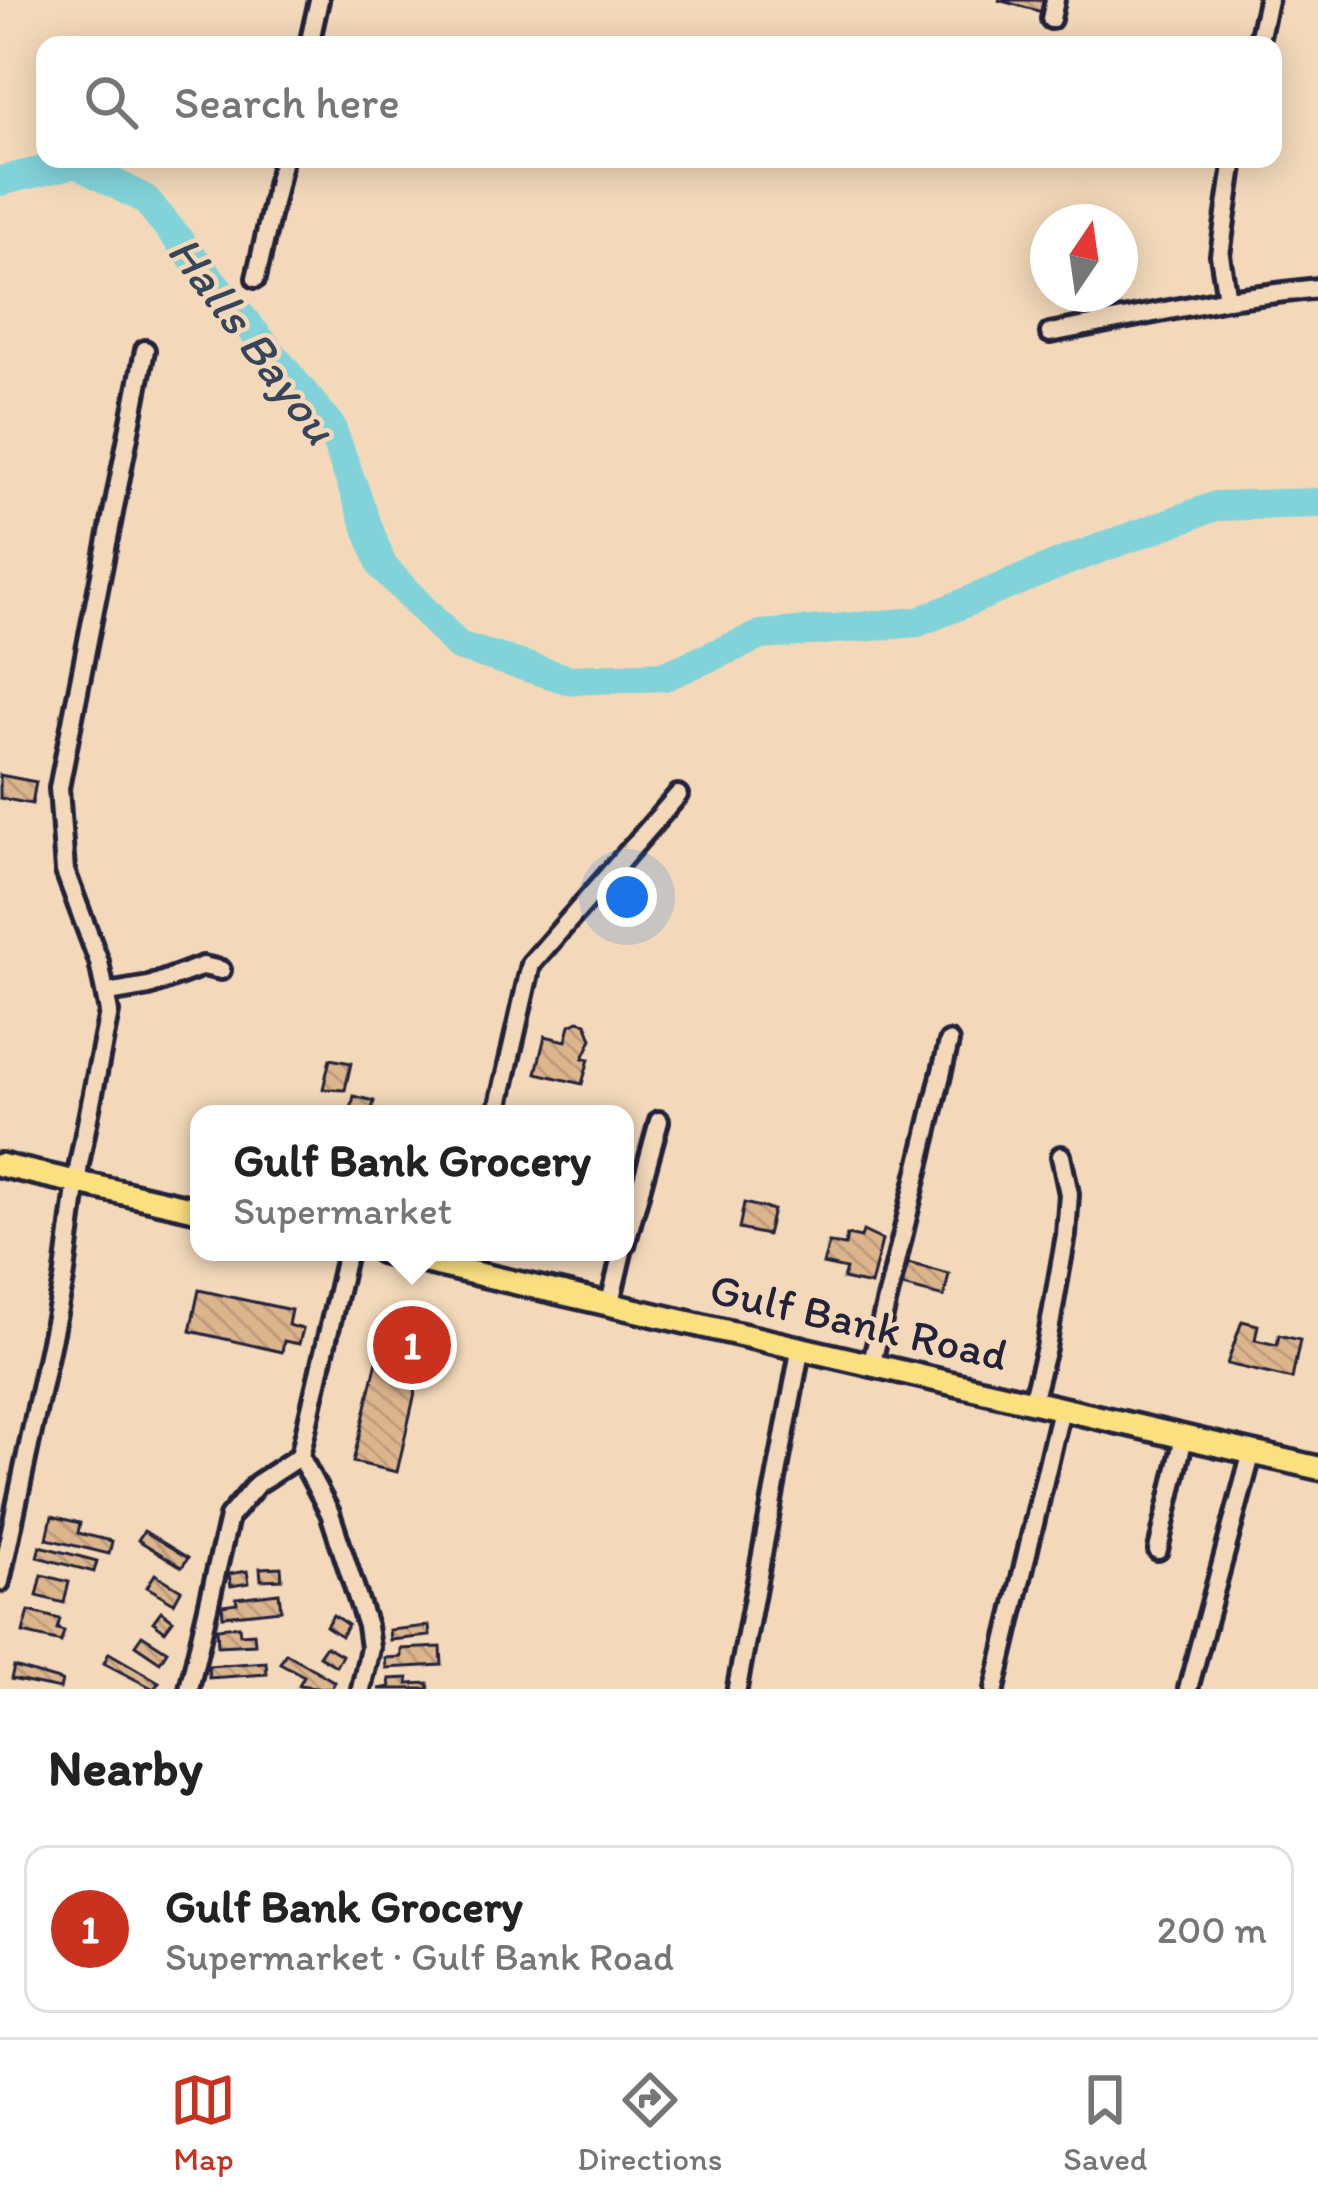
<!DOCTYPE html>
<html lang="en">
<head>
<meta charset="utf-8">
<style>
	body { margin:0; font-family:Itim,sans-serif; background:#f2f2f2; color:#222 }
	.compass { position:absolute; left:1030px; top:204px; width:108px; height:108px; border-radius:50%; background:#fff; box-shadow:0 6px 30px #0003; rotate:13deg }
	.you { position:absolute; left:627px; top:897px; width:42px; height:42px; margin:-30px; border:9px solid #fff; border-radius:50%; background:#1a73e8; box-shadow:0 0 0 18px #1a73e833 }
	.badge { display:grid; place-items:center; width:78px; height:78px; border-radius:50%; background:#c8321e; color:#fff; font-size:39px; font-weight:700 }
	.pin { position:absolute; translate:-50% -50%; border:6px solid #fff; box-shadow:0 3px 12px #0006 }
	.popup { position:absolute; left:190px; top:1105px; width:444px; height:156px; box-sizing:border-box; display:grid; place-content:center; border-radius:24px; background:#fff; filter:drop-shadow(0 3px 9px #0005); font-size:39px; white-space:nowrap; color:#767676 }
	.popup b { font-size:45px; color:#222 }
	.popup::after { content:''; position:absolute; left:50%; top:100%; margin-left:-24px; border:24px solid transparent; border-top-color:#fff }
	.list { margin:0; padding:0; list-style:none }
	h2 { display:flex; justify-content:space-between; align-items:center; height:156px; margin:0; padding:0 48px; font-size:51px }
	h2 small { font-size:39px; font-weight:400; color:#767676 }
	.list li { display:grid; grid-template-columns:78px 1fr auto; gap:36px; align-items:center; box-sizing:border-box; height:168px; margin:0 24px 24px; padding:0 24px; border:3px solid #e0e0e0; border-radius:24px }
	.list b { display:block; font-size:45px; white-space:nowrap }
	.list p { margin:0; font-size:39px; white-space:nowrap; color:#767676 }
	.list em { font-size:39px; font-style:normal; color:#767676 }
	.icon { flex:none; width:66px; height:66px; fill:none; stroke:currentColor; stroke-width:2; stroke-linecap:round; stroke-linejoin:round }
	.map { position:relative; flex:none; width:1318px; height:1689px; overflow:hidden }
	.search { position:absolute; background:#fff; box-shadow:0 6px 30px #0003; left:36px; right:36px; top:36px; height:132px; display:flex; align-items:center; gap:30px; box-sizing:border-box; padding:0 42px; border-radius:24px; color:#767676; font-size:45px }
	.sheet { height:348px; background:#fff }
	nav { display:flex; justify-content:space-around; align-items:center; box-sizing:border-box; height:168px; border-top:3px solid #e0e0e0; background:#fff; font-size:33px; color:#767676 }
	nav a { display:grid; justify-items:center; gap:6px }
	nav .on { color:#c8321e }
	.map>svg:first-child { display:block }
</style>
</head>
<body>
<div class="map">
<svg width="1318" height="1689" viewBox="0 0 1318 1689">
	<defs>
		<pattern id="building-back-hatch" width="6" height="6" patternUnits="userSpaceOnUse" patternTransform="scale(3)"><rect width="6" height="6" fill="#ddb58d"/><path d="M-1 5l2 2M0 0l6 6M5-1l2 2" fill="none" stroke="#bd9b7b"/></pattern>
	</defs>
	<rect width="100%" height="100%" fill="#f3d9ba"/>
	<filter id="ink" filterUnits="userSpaceOnUse"><feTurbulence type="fractalNoise" baseFrequency=".00833" numOctaves="2"/><feDisplacementMap in="SourceGraphic" scale="24" xChannelSelector="R" yChannelSelector="G"/><feConvolveMatrix kernelMatrix="1 2 1 2 8 2 1 2 1" color-interpolation-filters="sRGB"/></filter>
	<g filter="url(#ink)">
		<g fill="none" stroke-linecap="round" stroke-linejoin="round">
			<polyline stroke="#82d3d9" stroke-width="30" points="0,181 76,163 146,200 331,427 382,566 458,646 570,680 665,676 761,635 918,622 1071,559 1216,506 1318,503"/>
		</g>
		<g fill="url(#building-back-hatch)" stroke="#22223b" stroke-width="3">
			<polygon points="998,0 1045,0 1042,12"/>
			<polygon points="0,775 36,782 32,804 0,798"/>
			<polygon points="578,1021 586,1023 592,1039 583,1058 589,1059 582,1084 536,1073 545,1036 566,1041 570,1025"/>
			<polygon points="330,1059 351,1063 345,1090 323,1089"/>
			<polygon points="354,1096 374,1101 371,1114 350,1114"/>
			<polygon points="744,1203 773,1210 767,1235 739,1229"/>
			<polygon points="863,1231 882,1240 871,1285 843,1279 846,1269 823,1264 829,1243 845,1245 847,1235 861,1238"/>
			<polygon points="908,1263 949,1274 944,1297 902,1286"/>
			<polygon points="199,1290 291,1310 288,1325 303,1329 299,1344 284,1341 282,1352 190,1331"/>
			<polygon points="1242,1321 1258,1325 1255,1340 1277,1345 1279,1335 1300,1340 1292,1379 1227,1364"/>
			<polygon points="385,1327 427,1340 397,1472 353,1462"/>
			<polygon points="52,1516 80,1523 78,1533 112,1541 109,1554 47,1539"/>
			<polygon points="144,1531 188,1558 182,1567 138,1540"/>
			<polygon points="40,1546 97,1561 94,1572 37,1557"/>
			<polygon points="281,1567 282,1579 261,1580 260,1568"/>
			<polygon points="247,1571 249,1583 231,1586 229,1574"/>
			<polygon points="155,1574 181,1590 174,1603 147,1587"/>
			<polygon points="42,1575 69,1582 64,1603 37,1596"/>
			<polygon points="279,1593 281,1610 223,1616 222,1605 237,1603 236,1598"/>
			<polygon points="29,1611 60,1619 57,1629 64,1631 61,1642 23,1633"/>
			<polygon points="161,1611 173,1620 165,1631 153,1622"/>
			<polygon points="333,1615 348,1625 341,1636 326,1626"/>
			<polygon points="239,1626 240,1634 254,1633 255,1644 218,1646 217,1628"/>
			<polygon points="429,1626 430,1636 390,1640 389,1630"/>
			<polygon points="142,1635 167,1651 160,1662 135,1645"/>
			<polygon points="326,1646 342,1655 336,1666 319,1656"/>
			<polygon points="441,1647 442,1665 386,1668 385,1658 401,1657 401,1649"/>
			<polygon points="109,1653 159,1682 154,1689 104,1663"/>
			<polygon points="286,1653 335,1682 331,1689 299,1685 304,1676 280,1663"/>
			<polygon points="266,1662 267,1674 209,1678 208,1666"/>
			<polygon points="14,1667 62,1681 60,1689 11,1679"/>
			<polygon points="408,1678 408,1684 428,1683 429,1689 378,1689 390,1687 389,1679"/>
		</g>
		<g fill="none" stroke-linecap="round" stroke-linejoin="round">
			<g stroke="#22223b" stroke-width="26">
				<g id="minor">
					<polyline points="1051,19 1055,0"/>
					<polyline points="309,45 319,0"/>
					<polyline points="1258,45 1268,0"/>
					<polyline points="256,278 283,159"/>
					<polyline points="1227,299 1220,255 1234,159"/>
					<polyline points="1050,333 1227,299 1318,288"/>
					<polyline points="108,993 149,986 203,966 221,970"/>
					<polyline points="497,1114 531,964 678,795"/>
					<polyline points="625,1245 659,1121"/>
					<polyline points="461,1270 465,1252"/>
					<polyline points="610,1303 622,1252"/>
					<polyline points="872,1362 949,1042"/>
					<polyline points="1032,1402 1046,1348 1066,1235 1069,1194 1061,1156"/>
					<polyline points="300,1456 330,1513 367,1626 370,1648 361,1689"/>
					<polyline points="1158,1550 1184,1437"/>
					<polyline points="0,1582 64,1280 79,1164 109,1012 99,962 65,871 59,788 145,350"/>
					<polyline points="737,1688 801,1346"/>
					<polyline points="189,1689 229,1517 257,1484 300,1456 347,1252"/>
					<polyline points="995,1689 1061,1409"/>
					<polyline points="1188,1689 1252,1452"/>
				</g>
			</g>
			<g stroke="#22223b" stroke-width="30">
				<g id="major">
					<polyline points="0,1165 199,1210"/>
					<polyline points="383,1252 1318,1468"/>
				</g>
			</g>
			<use href="#minor" stroke="#f3d9ba" stroke-width="16"/>
			<use href="#major" stroke="#fbe080" stroke-width="21"/>
		</g>
	</g>
	<g text-anchor="middle" dominant-baseline="central" stroke-width="9" stroke-linejoin="round" paint-order="stroke">
		<g font-size="45" fill="#22223b" stroke="#f3d9ba">
			<text transform="translate(859 1321) rotate(13)">Gulf Bank Road</text>
		</g>
		<g font-size="48" font-style="italic" fill="#35455b" stroke="#f3d9ba">
			<text transform="translate(253 339) rotate(53)">Halls Bayou</text>
		</g>
	</g>
</svg>
<svg class="compass" viewBox="-18 -18 36 36"><path d="M0-13l5 13h-10z" fill="#e53935"/><path d="M0 13l5-13h-10z" fill="#767676"/></svg>
<div class="you"></div>
<div class="pin badge" style="left:412px;top:1345px">1</div>
<div class="popup"><b>Gulf Bank Grocery</b>Supermarket</div>
<div class="search"><svg class="icon" aria-label="search" viewBox="0 0 24 24"><circle cx="10" cy="10" r="6"/><path d="M15 15l6 6"/></svg>Search here</div>
</div>
<section class="sheet">
<h2>Nearby<small></small></h2>
<ul class="list">
<li><span class="badge">1</span><div><b>Gulf Bank Grocery</b><p>Supermarket · Gulf Bank Road</p></div><em>200 m</em></li>
</ul>
</section>
<nav>
<a class="on"><svg class="icon" aria-label="map" viewBox="0 0 24 24"><path d="M3 6l6-2 6 2 6-2v14l-6 2-6-2-6 2zM9 4v14M15 6v14"/></svg>Map</a>
<a><svg class="icon" aria-label="directions" viewBox="0 0 24 24"><path d="M12 3l9 9-9 9-9-9zM9 14v-3h6M13 9l2 2-2 2"/></svg>Directions</a>
<a><svg class="icon" aria-label="saved" viewBox="0 0 24 24"><path d="M7 4h10v16l-5-4-5 4z"/></svg>Saved</a>
</nav>
</body>
</html>
